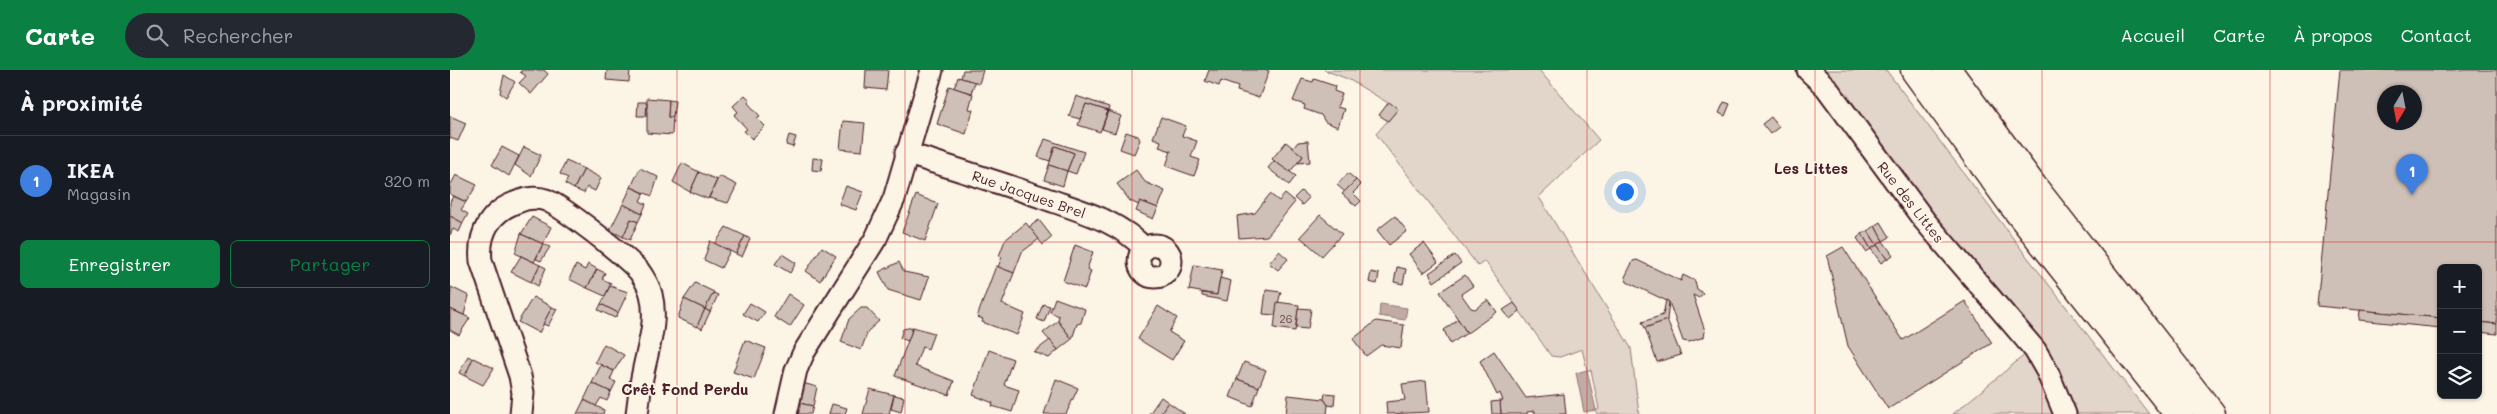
<!DOCTYPE html>
<html lang="fr">
<head>
<meta charset="utf-8">
<style>
	body { margin:0; font-family:Mali,sans-serif; background:#242831; color:#f1f3f6 }
	.controls { position:absolute; right:15px; bottom:15px; display:grid; overflow:hidden; border-radius:8px; box-shadow:0 1px 4px #0004 }
	.controls button { width:45px; height:45px; display:grid; place-items:center; padding:0; border:0; border-bottom:1px solid #363941; background:#171b24; color:#f1f3f6; font:25px sans-serif }
	.compass { position:absolute; left:1927px; top:15px; width:45px; height:45px; border-radius:50%; background:#171b24; box-shadow:0 1px 4px #0004; rotate:190deg }
	.you { position:absolute; left:1174px; top:121px; width:18px; height:18px; margin:-12px; border:4px solid #fff; border-radius:50%; background:#1a73e8; box-shadow:0 0 0 8px #1a73e833 }
	.badge { display:grid; place-items:center; width:32px; height:32px; border-radius:50%; background:#0b8043; color:#fff; font-size:16px; font-weight:700 }
	.pin { position:absolute; translate:-50% -41px; filter:drop-shadow(0 1px 2px #0008) }
	.pin::after { content:''; position:absolute; top:26px; width:18px; height:15px; background:inherit; clip-path:polygon(0 0,100% 0,50% 100%) }
	.list { margin:0; padding:0; list-style:none }
	h2 { display:flex; justify-content:space-between; align-items:center; height:65px; margin:0; padding:0 20px; font-size:21px }
	h2 small { font-size:16px; font-weight:400; color:#9ea1a6 }
	.list li { display:grid; grid-template-columns:32px 1fr auto; gap:15px; align-items:center; box-sizing:border-box; height:90px; padding:0 20px; border-top:1px solid #363941 }
	.list b { display:block; font-size:19px; white-space:nowrap }
	.list p { margin:0; font-size:16px; white-space:nowrap; color:#9ea1a6 }
	.list em { font-size:16px; font-style:normal; color:#9ea1a6 }
	.actions { display:flex; gap:10px; padding:15px 20px }
	.actions a { flex:1; padding:11px 0; border:1px solid #0b8043; border-radius:8px; text-align:center; font-size:18px; color:#0b8043 }
	.actions .main { background:#0b8043; color:#fff }
	.icon { flex:none; width:28px; height:28px; fill:none; stroke:currentColor; stroke-width:2; stroke-linecap:round; stroke-linejoin:round }
	.map { position:relative; flex:none; width:2047px; height:344px; overflow:hidden }
	header { display:flex; align-items:center; gap:30px; box-sizing:border-box; height:70px; padding:0 25px; background:#0b8043; color:#fff }
	header strong { font-size:24px }
	nav { display:flex; gap:28px; margin-inline-start:auto; font-size:18px }
	.search { width:350px; height:45px; background:#242831; display:flex; align-items:center; gap:12px; box-sizing:border-box; padding:0 18px; border-radius:28px; color:#9ea1a6; font-size:19px }
	main { display:flex }
	aside { flex:1; background:#171b24 }
	.map>svg:first-child { display:block }
</style>
</head>
<body>
<header>
<strong>Carte</strong>
<div class="search"><svg class="icon" aria-label="search" viewBox="0 0 24 24"><circle cx="10" cy="10" r="6"/><path d="M15 15l6 6"/></svg>Rechercher</div>
<nav><a>Accueil</a><a>Carte</a><a>À propos</a><a>Contact</a></nav>
</header>
<main>
<aside>
<h2>À proximité<small></small></h2>
<ul class="list">
<li><span class="badge" style="background:#3f7fe0">1</span><div><b>IKEA</b><p>Magasin</p></div><em>320 m</em></li>
</ul>
<div class="actions"><a class="main">Enregistrer</a><a>Partager</a></div>
</aside>
<div class="map">
<svg width="2047" height="344" viewBox="0 0 2047 344">
	<rect width="100%" height="100%" fill="#fcf5e5"/>
	<filter id="ink" filterUnits="userSpaceOnUse"><feTurbulence type="fractalNoise" baseFrequency=".02" numOctaves="2"/><feDisplacementMap in="SourceGraphic" scale="10" xChannelSelector="R" yChannelSelector="G"/><feConvolveMatrix kernelMatrix="1 2 1 2 8 2 1 2 1" color-interpolation-filters="sRGB"/></filter>
	<g filter="url(#ink)">
		<g fill="#e2d5ca" stroke="#967a7a">
			<polygon points="874,0 1089,0 1149,70 1089,127 1181,278 1189,344 1147,344 1146,340 1149,339 1141,300 1137,300 1132,279 1110,287 1101,286 1035,191 1028,196 926,64 948,39 898,9"/>
			<polygon points="1372,0 1436,0 1572,180 1699,344 1622,344 1499,170"/>
			<polygon points="1577,283 1606,344 1503,344"/>
		</g>
		<g fill="#c0aca5" stroke="#917474">
			<polygon points="930,234 957,238 955,250 929,246"/>
			<polygon points="1137,300 1146,340 1134,342 1126,303"/>
		</g>
		<g fill="#cfc0b7" stroke="#4a1f2b" fill-rule="evenodd">
			<polygon points="72,0 94,0 98,4 81,24 69,13 76,6 70,2"/>
			<polygon points="157,0 180,0 179,12 156,10"/>
			<polygon points="416,0 438,0 436,20 415,18"/>
			<polygon points="513,0 533,0 529,14 511,8"/>
			<polygon points="759,0 816,0 819,1 809,28 787,21 788,17 771,11 769,16 755,11"/>
			<path d="M1890,0h157v254l-19,-2v-54h-37v50l-124,-12zM1934,22h30v30h-30z"/>
			<polygon points="54,5 65,12 56,27 50,23"/>
			<polygon points="508,7 525,12 521,23 504,18"/>
			<polygon points="852,9 863,12 864,9 885,16 884,21 892,24 887,37 894,39 888,57 875,52 871,45 854,39 855,35 843,31"/>
			<polygon points="499,16 523,24 519,39 523,40 516,64 487,54"/>
			<polygon points="295,25 300,30 298,33 310,46 307,48 315,56 302,69 294,61 297,59 284,45 288,42 283,36"/>
			<polygon points="626,26 659,37 658,41 636,34 630,49 619,46"/>
			<polygon points="197,28 219,30 218,47 223,47 222,65 197,63"/>
			<polygon points="219,30 225,31 223,47 218,47"/>
			<polygon points="188,32 197,32 196,46 187,46"/>
			<polygon points="939,32 948,39 938,51 929,45"/>
			<polygon points="1274,32 1280,34 1275,46 1269,43"/>
			<polygon points="636,34 658,41 650,62 628,55"/>
			<polygon points="658,41 671,46 665,63 652,59"/>
			<polygon points="0,46 16,53 8,71 0,68"/>
			<polygon points="711,47 736,56 732,66 747,71 741,87 750,90 744,106 716,96 721,81 709,77 711,71 703,68"/>
			<polygon points="1321,47 1329,57 1320,64 1312,54"/>
			<polygon points="393,51 415,53 412,81 390,79"/>
			<polygon points="676,62 688,66 690,70 684,84 670,79"/>
			<polygon points="339,65 346,67 343,77 336,75"/>
			<polygon points="595,69 634,82 626,104 617,101 624,83 605,76 600,91 588,87"/>
			<polygon points="858,71 860,92 848,93 853,86 843,78 848,72"/>
			<polygon points="836,72 853,86 839,103 822,89"/>
			<polygon points="605,76 624,83 617,101 599,95"/>
			<polygon points="52,77 69,86 59,106 42,95"/>
			<polygon points="74,77 91,85 81,106 65,95"/>
			<polygon points="363,88 373,89 371,101 362,100"/>
			<polygon points="116,91 134,99 124,119 115,114 118,108 110,104"/>
			<polygon points="824,91 846,106 839,115 818,98"/>
			<polygon points="232,93 249,102 240,122 223,112"/>
			<polygon points="599,95 617,101 613,116 594,110"/>
			<polygon points="190,98 208,107 202,126 181,117"/>
			<polygon points="134,99 151,108 145,121 137,117 134,123 124,119"/>
			<polygon points="686,100 695,112 715,121 708,138 690,131 689,135 680,131 667,114"/>
			<polygon points="249,102 267,110 258,129 240,122"/>
			<polygon points="898,103 906,110 895,122 887,115"/>
			<polygon points="6,105 27,115 16,132 0,124 0,116"/>
			<polygon points="269,106 287,115 278,133 259,128"/>
			<polygon points="906,110 911,115 903,123 911,131 906,136 892,124"/>
			<polygon points="396,116 413,122 406,140 389,134"/>
			<polygon points="181,117 194,123 190,131 196,134 192,144 173,134"/>
			<polygon points="851,121 859,128 852,135 844,128"/>
			<polygon points="820,124 829,131 835,124 845,132 817,166 789,168 787,146 805,143"/>
			<polygon points="466,125 488,134 475,171 452,162"/>
			<polygon points="3,126 16,132 11,140 18,144 13,153 0,146 0,132"/>
			<polygon points="690,131 708,138 703,149 686,141"/>
			<polygon points="173,134 192,144 188,152 181,149 173,167 160,160"/>
			<polygon points="870,145 892,164 872,186 850,167"/>
			<polygon points="0,146 13,153 9,162 3,159 0,165"/>
			<polygon points="945,146 957,161 939,175 927,160"/>
			<polygon points="82,147 101,157 93,174 71,164"/>
			<polygon points="181,149 188,152 180,170 173,167"/>
			<polygon points="589,150 602,167 593,175 579,157"/>
			<polygon points="1431,152 1440,167 1433,171 1425,156"/>
			<polygon points="576,153 589,169 572,182 564,203 548,197 552,187 549,186 555,170"/>
			<polygon points="1425,156 1433,171 1427,175 1418,161"/>
			<polygon points="276,157 295,166 286,184 265,174"/>
			<polygon points="1418,161 1427,175 1421,179 1412,164"/>
			<polygon points="71,164 93,174 84,192 65,183"/>
			<polygon points="1412,164 1421,179 1416,182 1407,168"/>
			<polygon points="295,166 300,169 292,187 286,184"/>
			<polygon points="260,171 280,181 271,198 254,190"/>
			<polygon points="1433,171 1443,185 1437,189 1427,175"/>
			<polygon points="974,173 988,192 973,203 959,184"/>
			<polygon points="93,174 100,177 91,191 86,189"/>
			<polygon points="625,175 643,182 637,199 641,201 635,219 613,211"/>
			<polygon points="1427,175 1437,189 1431,193 1421,179"/>
			<polygon points="372,177 386,186 370,211 356,201"/>
			<polygon points="1393,177 1453,270 1515,231 1542,273 1438,339 1398,276 1377,186"/>
			<polygon points="829,181 838,189 828,200 819,193"/>
			<polygon points="332,184 346,193 340,203 325,194"/>
			<polygon points="1005,185 1011,193 984,212 979,203"/>
			<polygon points="71,186 90,195 81,212 61,202"/>
			<polygon points="1187,190 1231,211 1233,205 1245,211 1247,219 1253,223 1249,228 1243,225 1255,261 1254,267 1239,272 1233,271 1219,232 1177,212 1175,207 1183,191"/>
			<polygon points="449,192 454,202 479,207 471,230 438,220 429,202"/>
			<polygon points="138,194 147,199 137,218 119,209 126,195 135,200"/>
			<polygon points="90,195 96,198 88,216 81,212"/>
			<polygon points="744,195 772,200 767,225 739,220"/>
			<polygon points="546,196 564,203 552,234 575,244 567,265 532,252 533,249 527,247"/>
			<polygon points="947,197 956,199 953,214 944,212"/>
			<polygon points="147,199 155,203 152,209 161,213 155,226 137,218"/>
			<polygon points="921,202 929,204 927,214 919,212"/>
			<polygon points="1015,205 1023,216 1011,224 1021,238 1025,239 1038,230 1047,242 1017,263 990,222"/>
			<polygon points="770,208 781,211 777,231 752,226 752,223 767,225"/>
			<polygon points="245,213 264,222 255,239 234,229"/>
			<polygon points="160,216 178,222 168,243 151,234"/>
			<polygon points="1,217 19,226 14,245 0,239"/>
			<polygon points="816,220 831,222 825,245 813,244"/>
			<polygon points="263,223 268,225 260,242 255,239"/>
			<polygon points="338,224 354,235 340,257 324,247"/>
			<polygon points="83,227 102,237 89,263 68,252"/>
			<polygon points="605,228 635,239 631,253 627,254 622,269 608,251 609,246 600,242"/>
			<polygon points="234,229 255,239 247,257 228,248"/>
			<polygon points="1216,230 1219,232 1217,250 1195,258 1192,252 1213,245"/>
			<polygon points="827,232 849,235 845,261 824,258"/>
			<polygon points="300,233 315,242 308,252 293,244"/>
			<polygon points="1064,233 1070,241 1060,249 1053,240"/>
			<polygon points="151,234 168,243 165,248 148,240"/>
			<polygon points="593,234 600,236 594,252 587,249"/>
			<polygon points="708,236 727,248 719,262 734,271 722,290 688,269"/>
			<polygon points="102,237 107,239 98,256 93,254"/>
			<polygon points="411,238 417,238 429,251 418,261 411,280 391,272 399,249"/>
			<polygon points="848,238 861,239 858,259 846,258"/>
			<polygon points="0,239 20,248 9,265 0,260"/>
			<polygon points="255,239 260,242 252,259 247,256"/>
			<polygon points="1910,240 1991,248 1991,258 1909,250"/>
			<polygon points="1008,249 1017,263 1000,274 994,260"/>
			<polygon points="1217,250 1231,285 1207,292 1195,258"/>
			<polygon points="608,251 622,269 608,280 593,263"/>
			<polygon points="926,251 954,255 951,278 931,275 916,286 903,269"/>
			<polygon points="2028,252 2047,254 2047,264 2028,262"/>
			<polygon points="463,257 484,263 478,279 472,277 465,296 504,311 499,325 445,306"/>
			<polygon points="463,257 458,271 450,268 453,259"/>
			<polygon points="295,270 316,278 304,309 283,302"/>
			<polygon points="600,270 608,280 599,288 584,282"/>
			<polygon points="154,274 174,285 164,301 145,292"/>
			<polygon points="539,280 563,289 554,315 569,320 562,342 542,336 543,333 523,325"/>
			<polygon points="1044,281 1076,328 1114,324 1116,344 1085,344 1085,341 1077,342 1077,344 1051,344 1050,331 1053,331 1050,323 1047,325 1030,291"/>
			<polygon points="18,286 23,289 15,306 9,303"/>
			<polygon points="23,288 44,298 33,315 15,306"/>
			<polygon points="794,292 816,300 809,317 787,309"/>
			<polygon points="151,295 164,301 160,310 166,312 161,322 142,313"/>
			<polygon points="606,309 628,318 616,344 594,344"/>
			<polygon points="787,309 809,317 802,336 780,327"/>
			<polygon points="976,311 979,342 937,344 936,332 955,330 952,314"/>
			<polygon points="349,312 367,317 363,336 344,332"/>
			<polygon points="142,313 161,322 157,331 151,328 146,336 134,330"/>
			<polygon points="420,319 444,325 439,344 413,344"/>
			<polygon points="875,323 885,324 884,336 878,335 874,329"/>
			<polygon points="444,325 454,327 451,342 441,339"/>
			<polygon points="838,325 874,329 878,335 877,344 836,344"/>
			<polygon points="711,327 718,332 710,344 699,344"/>
			<polygon points="134,330 154,340 153,344 127,344"/>
			<polygon points="1050,331 1051,344 1042,344 1041,332"/>
			<polygon points="344,332 363,336 361,344 341,344"/>
			<polygon points="718,332 735,344 710,344"/>
			<polygon points="382,334 397,338 395,344 379,344"/>
		</g>
		<g fill="none" stroke-linecap="round" stroke-linejoin="round">
			<g stroke="#4a1f2b" stroke-width="25">
				<g id="minor">
					<polyline points="1358,0 1376,17 1474,150 1585,280 1597,301 1615,344"/>
					<path d="M456,83c46,15 92,29 138,45 36,13 74,22 101,51"/>
					<circle cx="705" cy="191" r="16"/>
					<path d="M71,344l2,-21 -3,-17 -39,-115c-3,-29 10,-51 39,-60 7,-3 18,-4 26,-1 19,8 78,55 93,71 5,7 10,15 12,23 7,27 -3,53 -8,79 -3,13 -4,27 -6,41"/>
					<polyline points="336,344 346,300 354,282 426,168 444,129 482,0"/>
				</g>
			</g>
			<g stroke="#4a1f2b" stroke-width="31">
				<g id="highway">
					<polyline points="1465,0 1561,132 1729,344"/>
					<polyline points="1497,0 1583,117 1761,344"/>
				</g>
			</g>
			<use href="#minor" stroke="#fcf5e5" stroke-width="21"/>
			<use href="#highway" stroke="#fcf5e5" stroke-width="28"/>
		</g>
	</g>
	<path fill="none" stroke="#d62828" stroke-width="1" stroke-opacity="0.55" d="M227,0v344M455,0v344M682,0v344M910,0v344M1137,0v344M1365,0v344M1592,0v344M1820,0v344M0,172h2047"/>
	<g text-anchor="middle" dominant-baseline="central" stroke-width="4" stroke-linejoin="round" paint-order="stroke">
		<g font-size="11" fill="#6b474e">
			<text x="836" y="248">26</text>
		</g>
		<g font-size="14" fill="#4a1f2b" stroke="#fcf5e5">
			<text transform="translate(579 124) rotate(19)">Rue Jacques Brel</text>
			<text transform="translate(1461 132) rotate(52)">Rue des Littes</text>
		</g>
		<g font-size="15" font-weight="bold" fill="#4a1f2b" stroke="#fcf5e5">
			<text x="1361" y="98">Les Littes</text>
			<text x="235" y="319">Crêt Fond Perdu</text>
		</g>
	</g>
</svg>
<div class="controls">
<button>+</button>
<button>−</button>
<button><svg class="icon" aria-label="layers" viewBox="0 0 24 24"><path d="M12 4l9 5-9 5-9-5zM3 14l9 5 9-5"/></svg></button>
</div>
<svg class="compass" viewBox="-18 -18 36 36"><path d="M0-13l5 13h-10z" fill="#e53935"/><path d="M0 13l5-13h-10z" fill="#9ea1a6"/></svg>
<div class="you"></div>
<div class="pin badge" style="left:1962px;top:125px;background:#3f7fe0">1</div>
</div>
</main>
</body>
</html>
